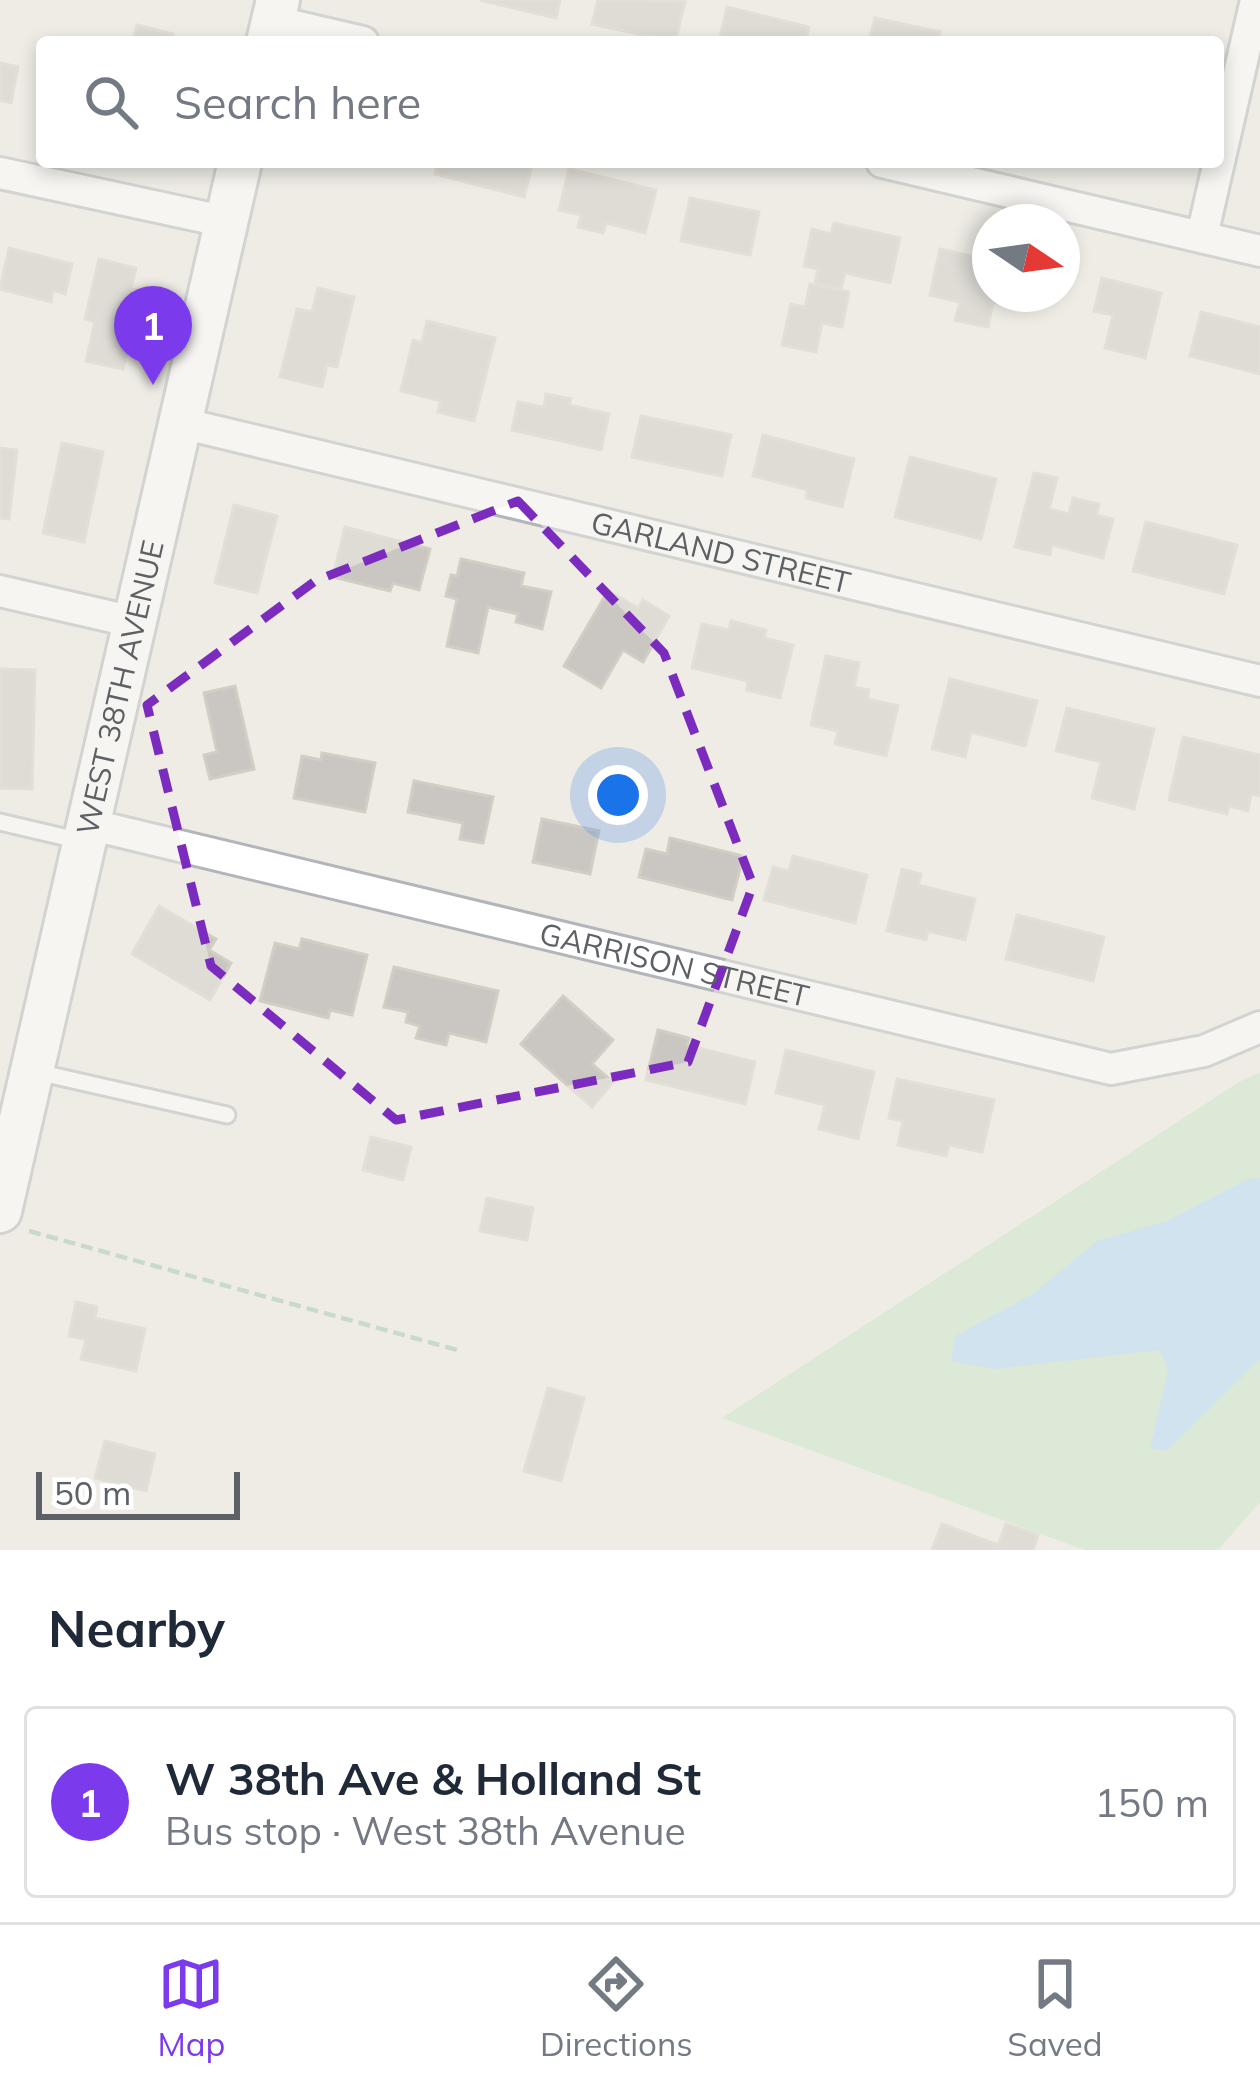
<!DOCTYPE html>
<html lang="en">
<head>
<meta charset="utf-8">
<style>
	body { margin:0; font-family:Mulish,sans-serif; background:#f2f2f3; color:#1f2937 }
	.compass { position:absolute; left:972px; top:204px; width:108px; height:108px; border-radius:50%; background:#fff; box-shadow:0 6px 18px #0003; rotate:103deg }
	.scale { position:absolute; left:36px; bottom:30px; width:204px; box-sizing:border-box; padding-left:12px; border:6px solid #5d6064; border-top:0; font-size:33px; line-height:42px; white-space:nowrap; color:#5d6064; -webkit-text-stroke:9px #fff; paint-order:stroke }
	.you { position:absolute; left:618px; top:795px; width:42px; height:42px; margin:-30px; border:9px solid #fff; border-radius:50%; background:#1a73e8; box-shadow:0 0 0 18px #1a73e833 }
	.badge { display:grid; place-items:center; width:78px; height:78px; border-radius:50%; background:#7c3aed; color:#fff; font-size:39px; font-weight:700 }
	.pin { position:absolute; translate:-50% -99px; filter:drop-shadow(0 3px 6px #0008) }
	.pin::after { content:''; position:absolute; top:63px; width:42px; height:36px; background:inherit; clip-path:polygon(0 0,100% 0,50% 100%) }
	.list { margin:0; padding:0; list-style:none }
	h2 { display:flex; justify-content:space-between; align-items:center; height:156px; margin:0; padding:0 48px; font-size:51px }
	h2 small { font-size:39px; font-weight:400; color:#747a83 }
	.list li { display:grid; grid-template-columns:78px 1fr auto; gap:36px; align-items:center; box-sizing:border-box; height:192px; margin:0 24px 24px; padding:0 24px; border:3px solid #e0e1e3; border-radius:12px }
	.list b { display:block; font-size:45px; white-space:nowrap }
	.list p { margin:0; font-size:39px; white-space:nowrap; color:#747a83 }
	.list em { font-size:39px; font-style:normal; color:#747a83 }
	.icon { flex:none; width:66px; height:66px; fill:none; stroke:currentColor; stroke-width:2; stroke-linecap:round; stroke-linejoin:round }
	.map { position:relative; flex:none; width:1260px; height:1550px; overflow:hidden }
	.search { position:absolute; background:#fff; box-shadow:0 6px 18px #0003; left:36px; right:36px; top:36px; height:132px; display:flex; align-items:center; gap:30px; box-sizing:border-box; padding:0 42px; border-radius:12px; color:#747a83; font-size:45px }
	.sheet { height:372px; background:#fff }
	nav { display:flex; justify-content:space-around; align-items:center; box-sizing:border-box; height:168px; border-top:3px solid #e0e1e3; background:#fff; font-size:33px; color:#747a83 }
	nav a { display:grid; justify-items:center; gap:6px }
	nav .on { color:#7c3aed }
	.map>svg:first-child { display:block }
</style>
</head>
<body>
<div class="map">
<svg width="1260" height="1550" viewBox="0 0 1260 1550">
	<rect width="100%" height="100%" fill="#eeece5"/>
	<polygon fill="#c4e4c4" points="1260,1072 1260,1502 1218,1550 1085,1550 722,1418 1239,1082"/>
	<polygon fill="#abd8f8" points="1260,1178 1260,1359 1167,1451 1150,1448 1168,1371 1160,1350 995,1369 951,1361 955,1336 1034,1293 1097,1241 1167,1221 1246,1180"/>
	<g fill="#cac7c2" stroke="#d2cec4" stroke-width="3">
		<polygon points="480,0 560,0 556,18"/>
		<polygon points="598,0 685,2 675,42 592,24"/>
		<polygon points="727,7 809,27 805,42 719,42"/>
		<polygon points="875,18 940,32 938,42 869,42"/>
		<polygon points="137,25 173,34 171,42 133,42"/>
		<polygon points="0,63 18,67 11,103 0,100"/>
		<polygon points="438,162 533,162 524,197 435,174"/>
		<polygon points="569,169 656,190 645,233 606,223 603,233 578,227 581,215 559,210"/>
		<polygon points="690,198 759,212 750,255 681,241"/>
		<polygon points="834,223 900,238 890,283 845,273 841,289 815,282 818,269 804,266 812,229 831,234"/>
		<polygon points="9,248 72,264 65,294 53,290 51,302 0,289"/>
		<polygon points="940,249 990,260 990,294 1030,294 1027,309 993,302 988,327 955,320 960,302 930,295"/>
		<polygon points="99,259 136,268 131,289 141,291 123,369 86,361 95,322 85,319"/>
		<polygon points="1102,278 1161,293 1145,358 1105,348 1113,315 1094,311"/>
		<polygon points="810,284 849,292 842,327 822,323 816,352 782,345 791,304 805,307"/>
		<polygon points="318,288 354,297 337,367 327,365 322,387 280,377 297,309 312,312"/>
		<polygon points="1201,312 1260,327 1260,374 1190,356"/>
		<polygon points="427,321 495,338 474,421 438,412 441,401 401,391 413,340 422,343"/>
		<polygon points="546,394 571,399 569,405 609,414 601,450 512,430 518,402 544,407"/>
		<polygon points="641,416 731,435 722,476 632,457"/>
		<polygon points="763,435 854,459 842,507 806,498 808,490 753,476"/>
		<polygon points="62,443 103,452 84,542 43,533"/>
		<polygon points="0,448 17,450 9,519 0,518"/>
		<polygon points="910,457 996,479 981,539 895,517"/>
		<polygon points="1034,473 1057,478 1049,509 1069,514 1073,498 1099,504 1096,515 1113,519 1103,558 1052,545 1050,555 1015,547"/>
		<polygon points="234,505 277,516 257,593 215,583"/>
		<polygon points="1146,522 1237,545 1224,594 1133,571"/>
		<polygon points="345,527 430,549 419,590 393,583 390,591 333,577"/>
		<polygon points="461,559 524,573 521,586 551,592 542,629 516,622 518,614 488,607 478,653 447,646 457,599 446,596 451,575 457,576"/>
		<polygon points="608,591 638,608 643,600 669,616 643,662 623,650 601,688 564,666"/>
		<polygon points="731,621 766,630 764,638 793,645 780,698 747,690 748,681 692,668 702,624 729,630"/>
		<polygon points="826,656 859,663 854,687 869,690 867,699 898,706 886,756 835,744 838,731 811,725"/>
		<polygon points="0,669 35,670 32,789 0,788"/>
		<polygon points="950,679 1037,701 1025,746 971,732 965,757 932,749"/>
		<polygon points="235,686 254,769 210,779 204,755 217,752 204,693"/>
		<polygon points="1067,708 1154,729 1134,809 1092,798 1101,762 1056,751"/>
		<polygon points="1183,737 1260,755 1260,796 1251,794 1248,811 1229,806 1227,814 1169,800"/>
		<polygon points="322,753 375,763 365,812 294,798 302,756 321,760"/>
		<polygon points="414,781 493,797 483,843 460,839 463,823 408,812"/>
		<polygon points="542,819 599,831 590,874 533,862"/>
		<polygon points="670,838 743,856 732,900 639,877 646,849 667,854"/>
		<polygon points="793,856 867,875 855,923 764,900 773,867 789,871"/>
		<polygon points="902,869 921,874 918,885 975,899 965,940 928,931 926,940 887,931"/>
		<polygon points="159,906 216,939 209,950 231,963 210,1000 132,954"/>
		<polygon points="1017,915 1104,937 1093,981 1006,959"/>
		<polygon points="302,939 367,955 352,1015 330,1010 328,1018 260,1001 275,943 299,949"/>
		<polygon points="394,967 498,991 486,1042 449,1033 446,1045 416,1038 420,1026 406,1022 408,1012 384,1007"/>
		<polygon points="563,996 613,1040 592,1064 613,1082 592,1107 521,1044"/>
		<polygon points="658,1030 689,1038 687,1045 755,1062 745,1104 646,1080"/>
		<polygon points="786,1050 874,1072 858,1139 819,1129 825,1105 776,1093"/>
		<polygon points="897,1079 994,1100 982,1152 949,1145 946,1156 898,1145 903,1121 889,1118"/>
		<polygon points="371,1137 411,1147 403,1180 363,1170"/>
		<polygon points="487,1198 533,1208 527,1240 480,1231"/>
		<polygon points="76,1302 97,1307 95,1318 145,1329 136,1371 81,1359 86,1339 69,1336"/>
		<polygon points="548,1388 584,1398 561,1481 524,1471"/>
		<polygon points="105,1441 155,1454 146,1491 95,1478"/>
		<polygon points="942,1524 998,1545 1006,1524 1038,1535 1033,1550 932,1550"/>
	</g>
	<g fill="none" stroke-linecap="round" stroke-linejoin="round">
		<g stroke="#b2b5b9" stroke-width="21">
			<g id="service">
				<polyline points="0,822 81,841"/>
				<polyline points="37,1072 227,1115"/>
			</g>
		</g>
		<g stroke="#b2b5b9" stroke-width="36">
			<g id="minor">
				<polyline points="273,21 363,42"/>
				<polyline points="882,162 1260,251"/>
				<polyline points="0,173 227,222"/>
				<polyline points="1202,236 1256,0"/>
				<path id="s1" d="M181,423l1079,258"/>
				<polyline points="0,591 134,622"/>
				<path id="s2" d="M88,824l1023,245 93,-18 56,-24"/>
			</g>
		</g>
		<g stroke="#b2b4b9" stroke-width="48">
			<g id="secondary">
				<polyline points="268,42 278,0"/>
				<path id="s3" d="M0,1211l240,-1049"/>
			</g>
		</g>
		<polyline stroke="#9ec4a7" stroke-width="4.5" stroke-dasharray="12 6" stroke-linecap="butt" points="29,1231 461,1351"/>
		<use href="#service" stroke="#fff" stroke-width="15"/>
		<use href="#minor" stroke="#fff" stroke-width="30"/>
		<use href="#secondary" stroke="#fff" stroke-width="42"/>
	</g>
	<path d="M0 0H1260V1550H0ZM518,501l146,152 89,232 -65,177 -292,58 -185,-154 -64,-261 168,-124z" fill="#eeece5" fill-opacity=".55" fill-rule="evenodd"/>
	<path fill="none" stroke="#7b2cbf" stroke-width="9" stroke-dasharray="24 15" stroke-linejoin="round" d="M518,501l146,152 89,232 -65,177 -292,58 -185,-154 -64,-261 168,-124z"/>
	<g text-anchor="middle" dominant-baseline="central" stroke-width="9" stroke-linejoin="round" paint-order="stroke">
		<g font-size="30" fill="#5d6064" stroke="#fff">
			<text stroke="none"><textPath href="#s1" startOffset="555">GARLAND STREET</textPath></text>
			<text stroke="none"><textPath href="#s3" startOffset="537">WEST 38TH AVENUE</textPath></text>
			<text stroke="none"><textPath href="#s2" startOffset="603">GARRISON STREET</textPath></text>
		</g>
	</g>
</svg>
<svg class="compass" viewBox="-18 -18 36 36"><path d="M0-13l5 13h-10z" fill="#e53935"/><path d="M0 13l5-13h-10z" fill="#747a83"/></svg>
<div class="scale">50 m</div>
<div class="you"></div>
<div class="pin badge" style="left:153px;top:385px">1</div>
<div class="search"><svg class="icon" aria-label="search" viewBox="0 0 24 24"><circle cx="10" cy="10" r="6"/><path d="M15 15l6 6"/></svg>Search here</div>
</div>
<section class="sheet">
<h2>Nearby<small></small></h2>
<ul class="list">
<li><span class="badge">1</span><div><b>W 38th Ave &amp; Holland St</b><p>Bus stop · West 38th Avenue</p></div><em>150 m</em></li>
</ul>
</section>
<nav>
<a class="on"><svg class="icon" aria-label="map" viewBox="0 0 24 24"><path d="M3 6l6-2 6 2 6-2v14l-6 2-6-2-6 2zM9 4v14M15 6v14"/></svg>Map</a>
<a><svg class="icon" aria-label="directions" viewBox="0 0 24 24"><path d="M12 3l9 9-9 9-9-9zM9 14v-3h6M13 9l2 2-2 2"/></svg>Directions</a>
<a><svg class="icon" aria-label="saved" viewBox="0 0 24 24"><path d="M7 4h10v16l-5-4-5 4z"/></svg>Saved</a>
</nav>
</body>
</html>
